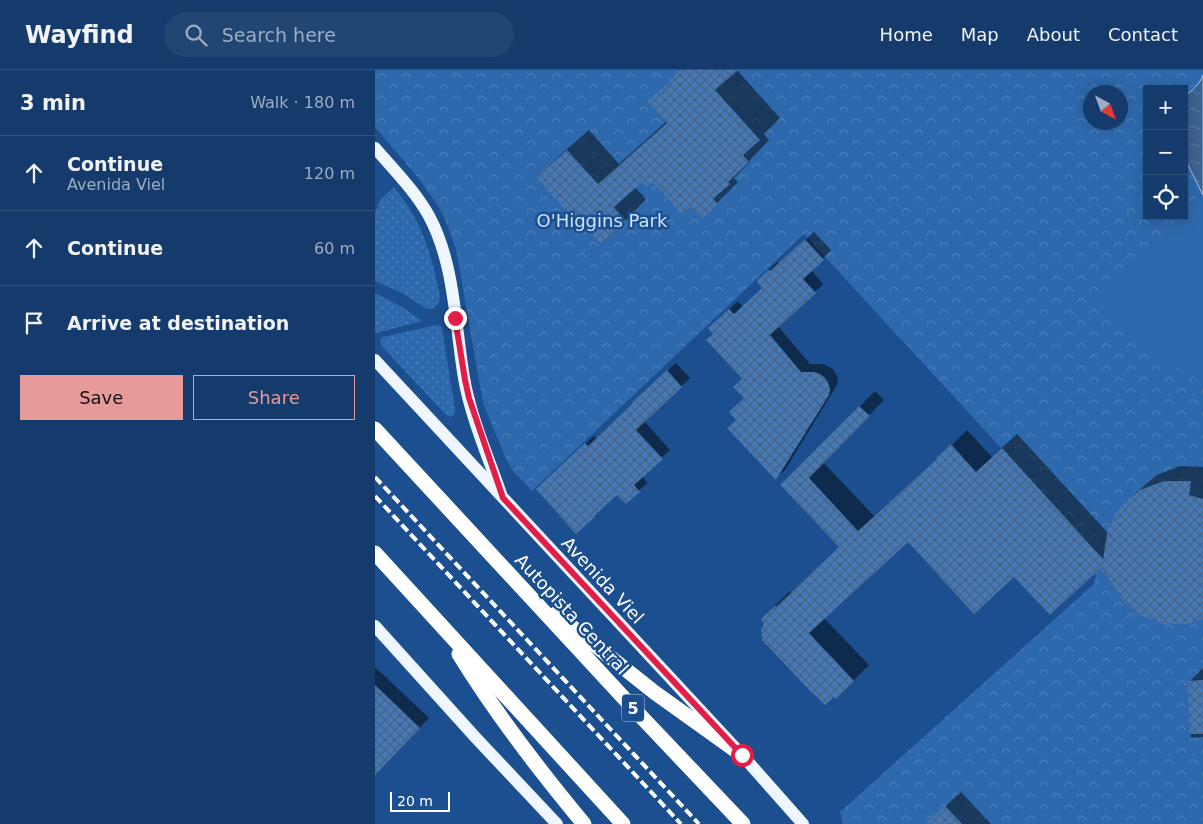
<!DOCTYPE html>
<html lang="en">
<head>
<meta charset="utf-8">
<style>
	body { margin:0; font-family:"DejaVu Sans",sans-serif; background:#214673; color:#f1f3f6 }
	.controls { position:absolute; right:15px; top:15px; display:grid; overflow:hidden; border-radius:0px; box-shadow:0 2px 12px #0003 }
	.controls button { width:45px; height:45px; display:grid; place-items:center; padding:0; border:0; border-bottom:1px solid #33557e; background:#143b6b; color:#f1f3f6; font:25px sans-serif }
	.compass { position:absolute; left:708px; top:15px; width:45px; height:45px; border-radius:50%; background:#143b6b; box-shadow:0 2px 12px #0003; rotate:139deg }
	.scale { position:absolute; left:15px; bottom:12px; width:60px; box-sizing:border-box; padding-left:5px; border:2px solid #fff; border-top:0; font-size:14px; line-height:18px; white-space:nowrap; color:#fff; -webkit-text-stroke:4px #1b4f8f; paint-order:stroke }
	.stop { position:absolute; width:15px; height:15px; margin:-11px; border:4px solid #e11d48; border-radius:50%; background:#fff }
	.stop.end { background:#e11d48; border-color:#fff; box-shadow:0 1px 5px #0008 }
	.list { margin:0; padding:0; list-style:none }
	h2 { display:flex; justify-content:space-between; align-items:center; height:65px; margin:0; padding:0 20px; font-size:21px }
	h2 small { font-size:16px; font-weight:400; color:#9dadc1 }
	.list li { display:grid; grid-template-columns:32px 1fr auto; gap:15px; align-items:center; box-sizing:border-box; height:75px; padding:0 20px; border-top:1px solid #33557e }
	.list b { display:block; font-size:19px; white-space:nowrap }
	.list p { margin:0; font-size:16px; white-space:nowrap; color:#9dadc1 }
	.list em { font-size:16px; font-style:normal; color:#9dadc1 }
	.actions { display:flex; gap:10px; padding:15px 20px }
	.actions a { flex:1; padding:11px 0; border:1px solid #e69b98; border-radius:0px; text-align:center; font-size:18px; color:#e69b98 }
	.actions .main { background:#e69b98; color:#111 }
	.icon { flex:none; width:28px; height:28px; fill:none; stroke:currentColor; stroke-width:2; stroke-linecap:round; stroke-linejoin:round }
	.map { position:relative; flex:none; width:828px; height:754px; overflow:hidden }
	header { display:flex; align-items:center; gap:30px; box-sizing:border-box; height:70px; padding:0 25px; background:#143b6b; border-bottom:1px solid #33557e }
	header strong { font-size:24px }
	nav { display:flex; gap:28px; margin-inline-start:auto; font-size:18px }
	.search { width:350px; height:45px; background:#214673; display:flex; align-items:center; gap:12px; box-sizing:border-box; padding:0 18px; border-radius:28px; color:#9dadc1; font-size:19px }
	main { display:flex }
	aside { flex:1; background:#143b6b }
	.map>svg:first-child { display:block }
</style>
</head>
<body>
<header>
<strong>Wayfind</strong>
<div class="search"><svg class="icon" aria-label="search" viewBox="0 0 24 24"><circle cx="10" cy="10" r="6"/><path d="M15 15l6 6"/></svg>Search here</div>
<nav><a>Home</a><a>Map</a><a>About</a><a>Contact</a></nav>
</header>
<main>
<aside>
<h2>3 min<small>Walk · 180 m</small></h2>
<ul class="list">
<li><svg class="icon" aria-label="ahead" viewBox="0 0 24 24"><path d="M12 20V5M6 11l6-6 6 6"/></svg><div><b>Continue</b><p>Avenida Viel</p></div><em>120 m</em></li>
<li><svg class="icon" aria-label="ahead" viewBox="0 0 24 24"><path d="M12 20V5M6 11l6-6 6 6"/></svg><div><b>Continue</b></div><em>60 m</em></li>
<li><svg class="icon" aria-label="arrive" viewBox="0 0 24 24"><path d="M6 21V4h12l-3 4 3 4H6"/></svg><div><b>Arrive at destination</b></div></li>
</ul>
<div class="actions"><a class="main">Save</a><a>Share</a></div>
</aside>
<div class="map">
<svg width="828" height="754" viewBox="0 0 828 754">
	<defs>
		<pattern id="grass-dots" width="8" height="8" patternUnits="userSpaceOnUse" patternTransform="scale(1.25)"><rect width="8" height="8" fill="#2e69ad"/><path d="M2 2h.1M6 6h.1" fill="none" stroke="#4d80b9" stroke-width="1.8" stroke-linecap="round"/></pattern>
		<pattern id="forest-crowns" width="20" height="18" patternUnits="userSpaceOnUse" patternTransform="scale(1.25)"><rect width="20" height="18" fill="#2e69ad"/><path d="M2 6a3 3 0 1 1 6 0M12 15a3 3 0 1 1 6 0" fill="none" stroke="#4d80b9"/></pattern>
		<pattern id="water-ripples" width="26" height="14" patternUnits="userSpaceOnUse" patternTransform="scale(1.25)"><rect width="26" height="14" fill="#3c6290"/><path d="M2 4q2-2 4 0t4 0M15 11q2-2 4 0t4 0" fill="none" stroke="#597aa1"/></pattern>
		<pattern id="building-cross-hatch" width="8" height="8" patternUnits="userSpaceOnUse" patternTransform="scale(1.25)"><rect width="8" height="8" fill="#4478b7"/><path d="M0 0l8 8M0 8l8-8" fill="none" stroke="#486282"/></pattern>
	</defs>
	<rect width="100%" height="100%" fill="#1b4f8f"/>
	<g fill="url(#grass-dots)">
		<path d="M19,117c6,8 13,17 18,26 15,25 22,54 28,83 0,7 -5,14 -13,13l-25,-16 -27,-12v-68l5,-13z"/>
		<polygon points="0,223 27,237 47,251 2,263 0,261"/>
		<polygon points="62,255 66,256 67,259 80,340 80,343 76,347 71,345 6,275 5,271 8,267"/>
	</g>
	<path fill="url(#forest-crowns)" fill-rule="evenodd" d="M0,0h828v754h-360l-3,-12 254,-228 2,-11 1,-21 -293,-318 -272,257 -19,-20 -7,-12 -23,-56 -27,-154c-5,-14 -10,-30 -18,-43 -18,-28 -41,-53 -63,-79zM772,19h37v127h-37zM716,22h30v30h-30z"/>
	<polygon fill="#2e69ad" points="826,123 828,125 828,313 791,291 722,236 805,146 809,146 809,142"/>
	<path fill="url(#water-ripples)" stroke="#9cc4f0" d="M828,5v120l-19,-38v-61c8,-5 16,-12 19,-21z"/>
	<g fill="#0007">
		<polygon points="306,0 362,0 405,48 389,64 394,70 374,91 375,92 359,108 363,112 327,148 316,135 278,110 267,110 260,117 271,129 251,150 226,172 163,107 184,86 214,60 244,94 292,51 274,31"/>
		<polygon points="439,162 456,180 436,200 448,214 403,256 435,294 448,294 458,299 461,304 463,309 462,315 410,400 401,408 363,349 370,328 368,309 340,263 343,250 363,231 368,237 388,218 384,210 402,192 404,194"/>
		<polygon points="301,293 315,308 269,351 295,380 267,406 272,413 251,433 243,423 202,462 171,410 219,366 222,369 260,333 267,323"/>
		<polygon points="500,321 509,330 448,392 499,446 563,389 592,360 617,387 642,364 734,464 747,437 763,421 782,405 805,396 828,397 828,547 727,495 640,505 533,470 449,548 494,595 478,611 390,552 387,549 415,521 416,523 465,477 407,415"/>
		<polygon points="0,597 54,648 0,704"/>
		<polygon points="828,598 828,667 816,668 814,612"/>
		<polygon points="586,722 616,754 551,754"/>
	</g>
	<g fill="url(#building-cross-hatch)">
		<polygon points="305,0 363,0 340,20 385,70 368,85 374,92 353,112 355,114 338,129 343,134 327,149 316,137 307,144 278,112 272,117 267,112 239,137 251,151 226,174 215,161 212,164 161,107 192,80 223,114 292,53 272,31 295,11 294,10"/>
		<polygon points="430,169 449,190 428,209 441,223 395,265 426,302 439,302 445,304 449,307 453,312 455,319 454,325 401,410 352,358 361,350 354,342 369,328 358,317 367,309 331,270 338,264 333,258 354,239 359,244 387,218 382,212 383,210 393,200 395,201"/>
		<polygon points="292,300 307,317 261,360 288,389 259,415 265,422 251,434 242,425 219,446 220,447 201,464 161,419 210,373 213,376 258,333 257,332"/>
		<polygon points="484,336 495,346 434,408 483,461 562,389 561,388 576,374 601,402 627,378 728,489 733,458 746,436 765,420 789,411 816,411 814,425 828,429 828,549 813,554 788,554 765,545 748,531 727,497 675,545 639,507 599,544 533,472 434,563 479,611 461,629 459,627 450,635 439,624 438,624 387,570 386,560 389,553 386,549 400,536 401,537 464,477 405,415"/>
		<polygon points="828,610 828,664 815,664 812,611"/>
		<polygon points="0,615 45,658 0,705"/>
		<polygon points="570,736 587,754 550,754"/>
	</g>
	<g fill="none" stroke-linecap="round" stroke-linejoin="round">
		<g stroke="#f0f6ff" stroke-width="12">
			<path d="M0,78c19,22 40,43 54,68 26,48 26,109 35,162 7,40 24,78 37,116"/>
			<polyline points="0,290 367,685 428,754"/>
			<polyline points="0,556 101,668 182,754"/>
		</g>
		<g stroke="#fff" stroke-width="15">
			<polyline points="0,359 259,639 368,754"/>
			<polyline points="0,483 248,754"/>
			<polyline points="181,544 279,622 367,685"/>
			<path d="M84,584c37,60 80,116 125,170"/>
		</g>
		<g stroke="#fff" stroke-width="4" stroke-dasharray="9 4" stroke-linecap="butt">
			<polyline points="0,407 324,754"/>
			<polyline points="0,426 306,754"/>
		</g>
	</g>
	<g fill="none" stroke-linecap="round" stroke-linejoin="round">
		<polyline stroke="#e11d48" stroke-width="6" points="80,248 90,310 94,328 128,428 367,685"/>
	</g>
	<g text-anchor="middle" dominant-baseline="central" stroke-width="5" stroke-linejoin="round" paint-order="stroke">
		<rect fill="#1b4f8f" stroke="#bbcadd" stroke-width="1" x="247" y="624.5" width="22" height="27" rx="4"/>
		<g font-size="16" font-weight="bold" fill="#fff">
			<text x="258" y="638">5</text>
		</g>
		<g font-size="18" fill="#cfe3fa" stroke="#1b4f8f">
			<text x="227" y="150">O'Higgins Park</text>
		</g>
		<g font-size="18" fill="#fff" stroke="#1b4f8f">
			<text transform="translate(228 510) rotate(47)">Avenida Viel</text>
			<text transform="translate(197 544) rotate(47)">Autopista Central</text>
		</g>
	</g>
</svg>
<div class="controls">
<button>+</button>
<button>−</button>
<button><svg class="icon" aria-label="locate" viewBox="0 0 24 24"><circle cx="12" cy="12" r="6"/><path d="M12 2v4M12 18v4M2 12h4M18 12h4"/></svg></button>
</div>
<svg class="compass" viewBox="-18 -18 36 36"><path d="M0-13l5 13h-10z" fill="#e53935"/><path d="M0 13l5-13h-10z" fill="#9dadc1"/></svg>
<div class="scale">20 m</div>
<div class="stop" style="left:367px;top:685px"></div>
<div class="stop end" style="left:80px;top:248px"></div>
</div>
</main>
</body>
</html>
